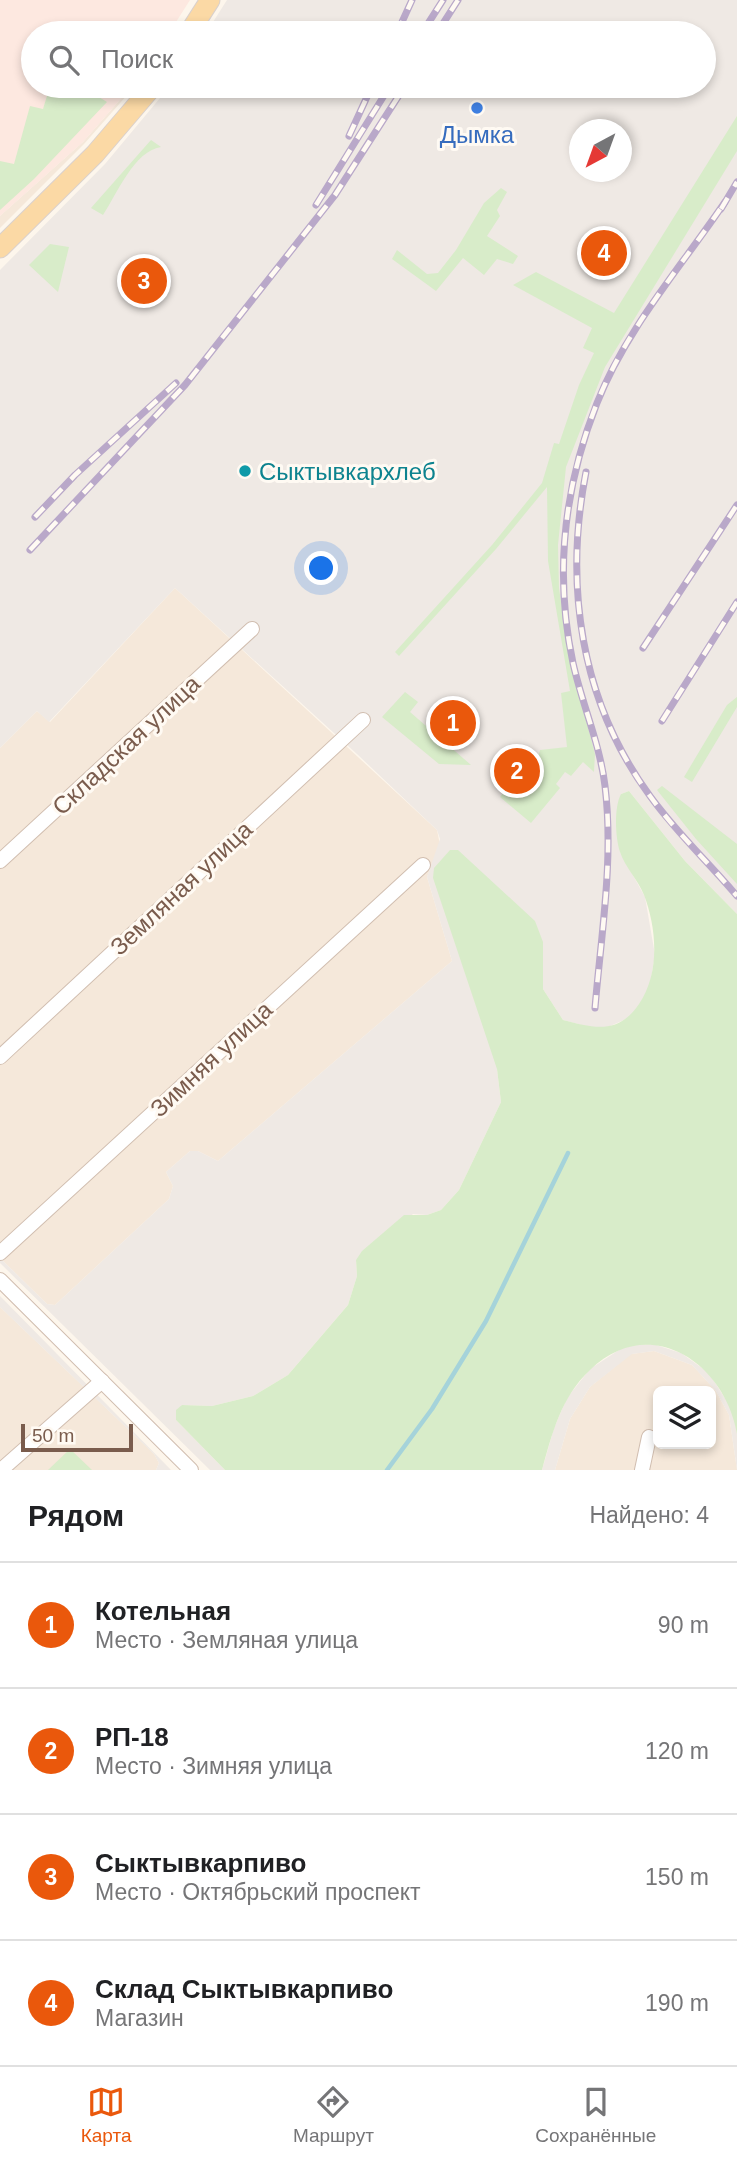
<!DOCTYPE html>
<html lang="ru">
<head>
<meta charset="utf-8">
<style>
	body { margin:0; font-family:Helvetica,sans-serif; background:#f6f6f6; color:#202124 }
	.controls { position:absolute; right:21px; bottom:21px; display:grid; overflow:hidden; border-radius:10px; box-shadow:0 4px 10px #0003 }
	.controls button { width:63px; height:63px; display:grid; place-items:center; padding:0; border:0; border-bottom:2px solid #e0e0e0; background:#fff; color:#202124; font:35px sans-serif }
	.compass { position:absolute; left:569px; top:119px; width:63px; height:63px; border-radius:50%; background:#fff; box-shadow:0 4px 10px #0003; rotate:221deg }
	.scale { position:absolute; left:21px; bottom:18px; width:112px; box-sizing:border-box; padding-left:7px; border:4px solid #7a5c4d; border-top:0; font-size:19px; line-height:24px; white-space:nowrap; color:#7a5c4d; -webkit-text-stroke:5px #fffaf3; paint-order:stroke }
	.you { position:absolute; left:322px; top:569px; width:24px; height:24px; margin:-18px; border:5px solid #fff; border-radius:50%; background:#1a73e8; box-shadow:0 0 0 10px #1a73e833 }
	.badge { display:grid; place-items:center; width:46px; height:46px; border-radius:50%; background:#ea580c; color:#fff; font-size:23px; font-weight:700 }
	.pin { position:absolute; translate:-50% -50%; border:4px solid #fff; box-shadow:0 2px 7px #0006 }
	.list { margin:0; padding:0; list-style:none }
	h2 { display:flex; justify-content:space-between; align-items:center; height:91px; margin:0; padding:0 28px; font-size:30px }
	h2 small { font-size:23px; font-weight:400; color:#757577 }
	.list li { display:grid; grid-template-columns:46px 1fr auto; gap:21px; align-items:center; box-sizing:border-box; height:126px; padding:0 28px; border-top:2px solid #e0e0e0 }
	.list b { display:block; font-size:26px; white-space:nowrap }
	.list p { margin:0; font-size:23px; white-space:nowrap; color:#757577 }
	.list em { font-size:23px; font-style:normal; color:#757577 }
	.icon { flex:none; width:38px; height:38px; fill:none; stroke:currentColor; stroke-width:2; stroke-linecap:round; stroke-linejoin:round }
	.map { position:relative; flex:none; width:737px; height:1470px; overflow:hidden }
	.search { position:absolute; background:#fff; box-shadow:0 4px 10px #0003; left:21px; right:21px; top:21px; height:77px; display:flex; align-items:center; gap:18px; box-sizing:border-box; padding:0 24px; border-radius:38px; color:#757577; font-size:26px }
	.sheet { height:595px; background:#fff }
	nav { display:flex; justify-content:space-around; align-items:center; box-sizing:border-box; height:98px; border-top:2px solid #e0e0e0; background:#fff; font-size:19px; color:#757577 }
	nav a { display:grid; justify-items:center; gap:4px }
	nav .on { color:#ea580c }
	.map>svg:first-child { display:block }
</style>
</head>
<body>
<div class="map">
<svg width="737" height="1470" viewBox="0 0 737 1470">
	<rect width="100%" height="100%" fill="#fdf6ec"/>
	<g fill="#f5e8da" fill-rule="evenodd">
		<polygon points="132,86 135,86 84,144 0,228 0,216 83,142"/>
		<polygon points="175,588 437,830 440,845 427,877 452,961 218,1161 198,1151 190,1151 166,1172 173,1186 169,1199 55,1305 47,1304 0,1258 0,748 37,711 50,722"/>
		<polygon points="0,1307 154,1454 159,1463 156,1470 0,1470"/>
		<path d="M654,1351l38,14 24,26 13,24 8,55h-182l15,-51 20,-32 41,-33zM658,1391h53v53h-53z"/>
	</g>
	<polygon fill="#fde8e0" points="0,0 190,0 169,33 33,33 33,86 132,86 83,142 0,216"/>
	<g fill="#efe9e4" fill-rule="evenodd">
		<path d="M227,0h510v914l-52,-53 -56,-70 -8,3 -1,58 25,45 10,58 -6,35 -18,27 -30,13 -38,-10 -20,-31v-47l-46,127 4,33 -42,88 -18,20 -14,5 -14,-1 -57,46 1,16 -9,29 -60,70 -35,21 -41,10 -30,-1 -6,15 49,50h-15l-210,-207v-5l47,46 8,1 114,-106 4,-13 -7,-14 24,-21h8l20,10 234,-200 -25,-84 13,-38 -3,-9 -80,-76 -182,-166 -126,134 -12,-11 -37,37v-478l105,-106 65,-78h534v-53h-498zM580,130h42v42h-42z"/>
		<polygon points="0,1296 171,1470 156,1470 159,1463 154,1454 0,1307"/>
		<polygon points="653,1344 681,1353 709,1373 733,1411 737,1434 737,1470 729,1415 716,1391 692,1365 654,1351 632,1354 590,1387 570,1419 555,1470 542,1470 554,1428 567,1398 590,1369 625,1346"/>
	</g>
	<g fill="#d8ecc9">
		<polygon points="50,86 81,86 107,102 34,179 0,210 0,161 14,164 30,106 43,109"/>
		<polygon points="737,116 737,151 605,367 566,467 558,545 559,588 568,651 595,754 594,772 583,762 571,776 565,772 556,784 560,788 531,823 500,797 512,783 519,788 535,769 540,750 567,747 561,693 570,691 548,561 547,487 496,549 399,656 395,652 492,545 542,483 554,443 559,444 579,385 594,353 583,348 592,328 513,285 536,272 614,313"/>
		<path d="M151,140l10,7c-27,4 -44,47 -58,68l-12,-7z"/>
		<polygon points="501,188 507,192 497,210 500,216 487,236 518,256 513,264 497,259 484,275 463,258 436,291 392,259 397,250 427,274 438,273 456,250 484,203"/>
		<polygon points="50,244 69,247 58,292 29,265"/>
		<polygon points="405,692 418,702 410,712 471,765 439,764 382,717"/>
		<polygon points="737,697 737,707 692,782 684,777 727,705"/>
		<polygon points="662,786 737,844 737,884 696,839 657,790"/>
		<path d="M629,791l56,70 52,53v520c-12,-71 -87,-122 -147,-64 -29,27 -38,64 -48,100h-317l-49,-50v-10l6,-5 30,1 41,-10 35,-21 60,-70 9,-29 -1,-16 6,-9 42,-36h23l14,-5 18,-20 42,-88 -4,-33 -64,-191 1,-10 16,-18h8l77,71 8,21v47l20,31c31,8 55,15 76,-16 21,-31 18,-75 5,-109 -6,-15 -19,-28 -24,-43 -5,-15 -6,-45 1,-58z"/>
		<polygon points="70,1449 92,1470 48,1470"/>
	</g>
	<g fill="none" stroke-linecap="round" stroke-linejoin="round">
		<polyline stroke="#a5d3da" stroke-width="4.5" points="387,1470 432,1409 486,1321 568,1153"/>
		<g stroke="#d1beb0" stroke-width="16">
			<g id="minor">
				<polyline points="0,861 252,629"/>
				<polyline points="0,1057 363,720"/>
				<polyline points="0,1253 423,865"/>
				<polyline points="0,1280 191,1470"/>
				<polyline points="1,1470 102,1381"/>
				<polyline points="642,1470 649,1437"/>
			</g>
		</g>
		<g stroke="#dad1cd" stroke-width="21">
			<g id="major">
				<polyline points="189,33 210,0"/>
				<polyline points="0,248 95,154 153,86"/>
			</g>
		</g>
		<use href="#minor" stroke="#fff" stroke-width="14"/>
		<use href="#major" stroke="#fbd9a5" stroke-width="19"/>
		<g stroke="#b9a8c9" stroke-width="7">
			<g id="rail">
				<polyline points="397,33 412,0"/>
				<polyline points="422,33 443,0"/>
				<polyline points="437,33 458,0"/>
				<polyline points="349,136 372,86"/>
				<polyline points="316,205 390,86"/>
				<polyline points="721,209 737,182"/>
				<path d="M586,472c-22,113 -6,229 64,324 26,36 58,66 87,100"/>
				<polyline points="35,517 75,475 176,383"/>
				<polyline points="30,550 185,385 335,195 405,86"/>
				<polyline points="643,648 737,505"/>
				<polyline points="662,721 737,602"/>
				<path d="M595,1008c6,-73 19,-148 10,-222 -5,-42 -23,-82 -32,-123 -19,-89 -9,-176 24,-260 29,-74 84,-136 128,-201"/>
			</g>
		</g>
		<use href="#rail" stroke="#fffaf3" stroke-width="4.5" stroke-dasharray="13" stroke-linecap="butt"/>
	</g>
	<circle fill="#3f7fe0" stroke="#fffaf3" stroke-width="2.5" cx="477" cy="108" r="7"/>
	<circle fill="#0f9aa8" stroke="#fffaf3" stroke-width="2.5" cx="245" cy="471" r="7"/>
	<g text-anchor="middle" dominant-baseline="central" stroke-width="6" stroke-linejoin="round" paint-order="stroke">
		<g font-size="24" fill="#366cbe" stroke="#fffaf3">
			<text x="477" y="134">Дымка</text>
		</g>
		<g font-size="24" fill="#0d838f" stroke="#fffaf3" text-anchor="start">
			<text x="259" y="471">Сыктывкархлеб</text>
		</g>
		<g font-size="24" fill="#7a5c4d" stroke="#fffaf3">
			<text transform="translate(126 745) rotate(-43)">Складская улица</text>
			<text transform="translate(181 888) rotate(-43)">Земляная улица</text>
			<text transform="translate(211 1059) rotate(-43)">Зимняя улица</text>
		</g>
	</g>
</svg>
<div class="controls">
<button><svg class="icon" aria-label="layers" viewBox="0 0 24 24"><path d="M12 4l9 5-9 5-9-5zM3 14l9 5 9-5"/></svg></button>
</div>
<svg class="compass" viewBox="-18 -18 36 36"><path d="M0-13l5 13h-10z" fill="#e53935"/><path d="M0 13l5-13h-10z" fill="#757577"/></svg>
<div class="scale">50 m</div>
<div class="you"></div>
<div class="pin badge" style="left:453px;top:723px">1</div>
<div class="pin badge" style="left:517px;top:771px">2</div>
<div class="pin badge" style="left:144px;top:281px">3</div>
<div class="pin badge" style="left:604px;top:253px">4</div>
<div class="search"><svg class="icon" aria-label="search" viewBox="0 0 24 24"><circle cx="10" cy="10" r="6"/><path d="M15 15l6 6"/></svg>Поиск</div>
</div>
<section class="sheet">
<h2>Рядом<small>Найдено: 4</small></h2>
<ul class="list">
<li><span class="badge">1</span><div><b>Котельная</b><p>Место · Земляная улица</p></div><em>90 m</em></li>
<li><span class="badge">2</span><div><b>РП-18</b><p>Место · Зимняя улица</p></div><em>120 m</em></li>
<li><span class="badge">3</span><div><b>Сыктывкарпиво</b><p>Место · Октябрьский проспект</p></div><em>150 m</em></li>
<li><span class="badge">4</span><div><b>Склад Сыктывкарпиво</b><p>Магазин</p></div><em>190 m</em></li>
</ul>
</section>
<nav>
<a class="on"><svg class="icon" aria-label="map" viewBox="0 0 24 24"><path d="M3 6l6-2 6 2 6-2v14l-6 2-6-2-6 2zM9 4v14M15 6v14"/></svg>Карта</a>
<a><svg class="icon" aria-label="directions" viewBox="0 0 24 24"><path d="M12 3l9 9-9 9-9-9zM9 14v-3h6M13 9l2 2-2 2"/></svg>Маршрут</a>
<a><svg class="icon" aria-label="saved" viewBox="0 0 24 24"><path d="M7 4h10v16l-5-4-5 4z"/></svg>Сохранённые</a>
</nav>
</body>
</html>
